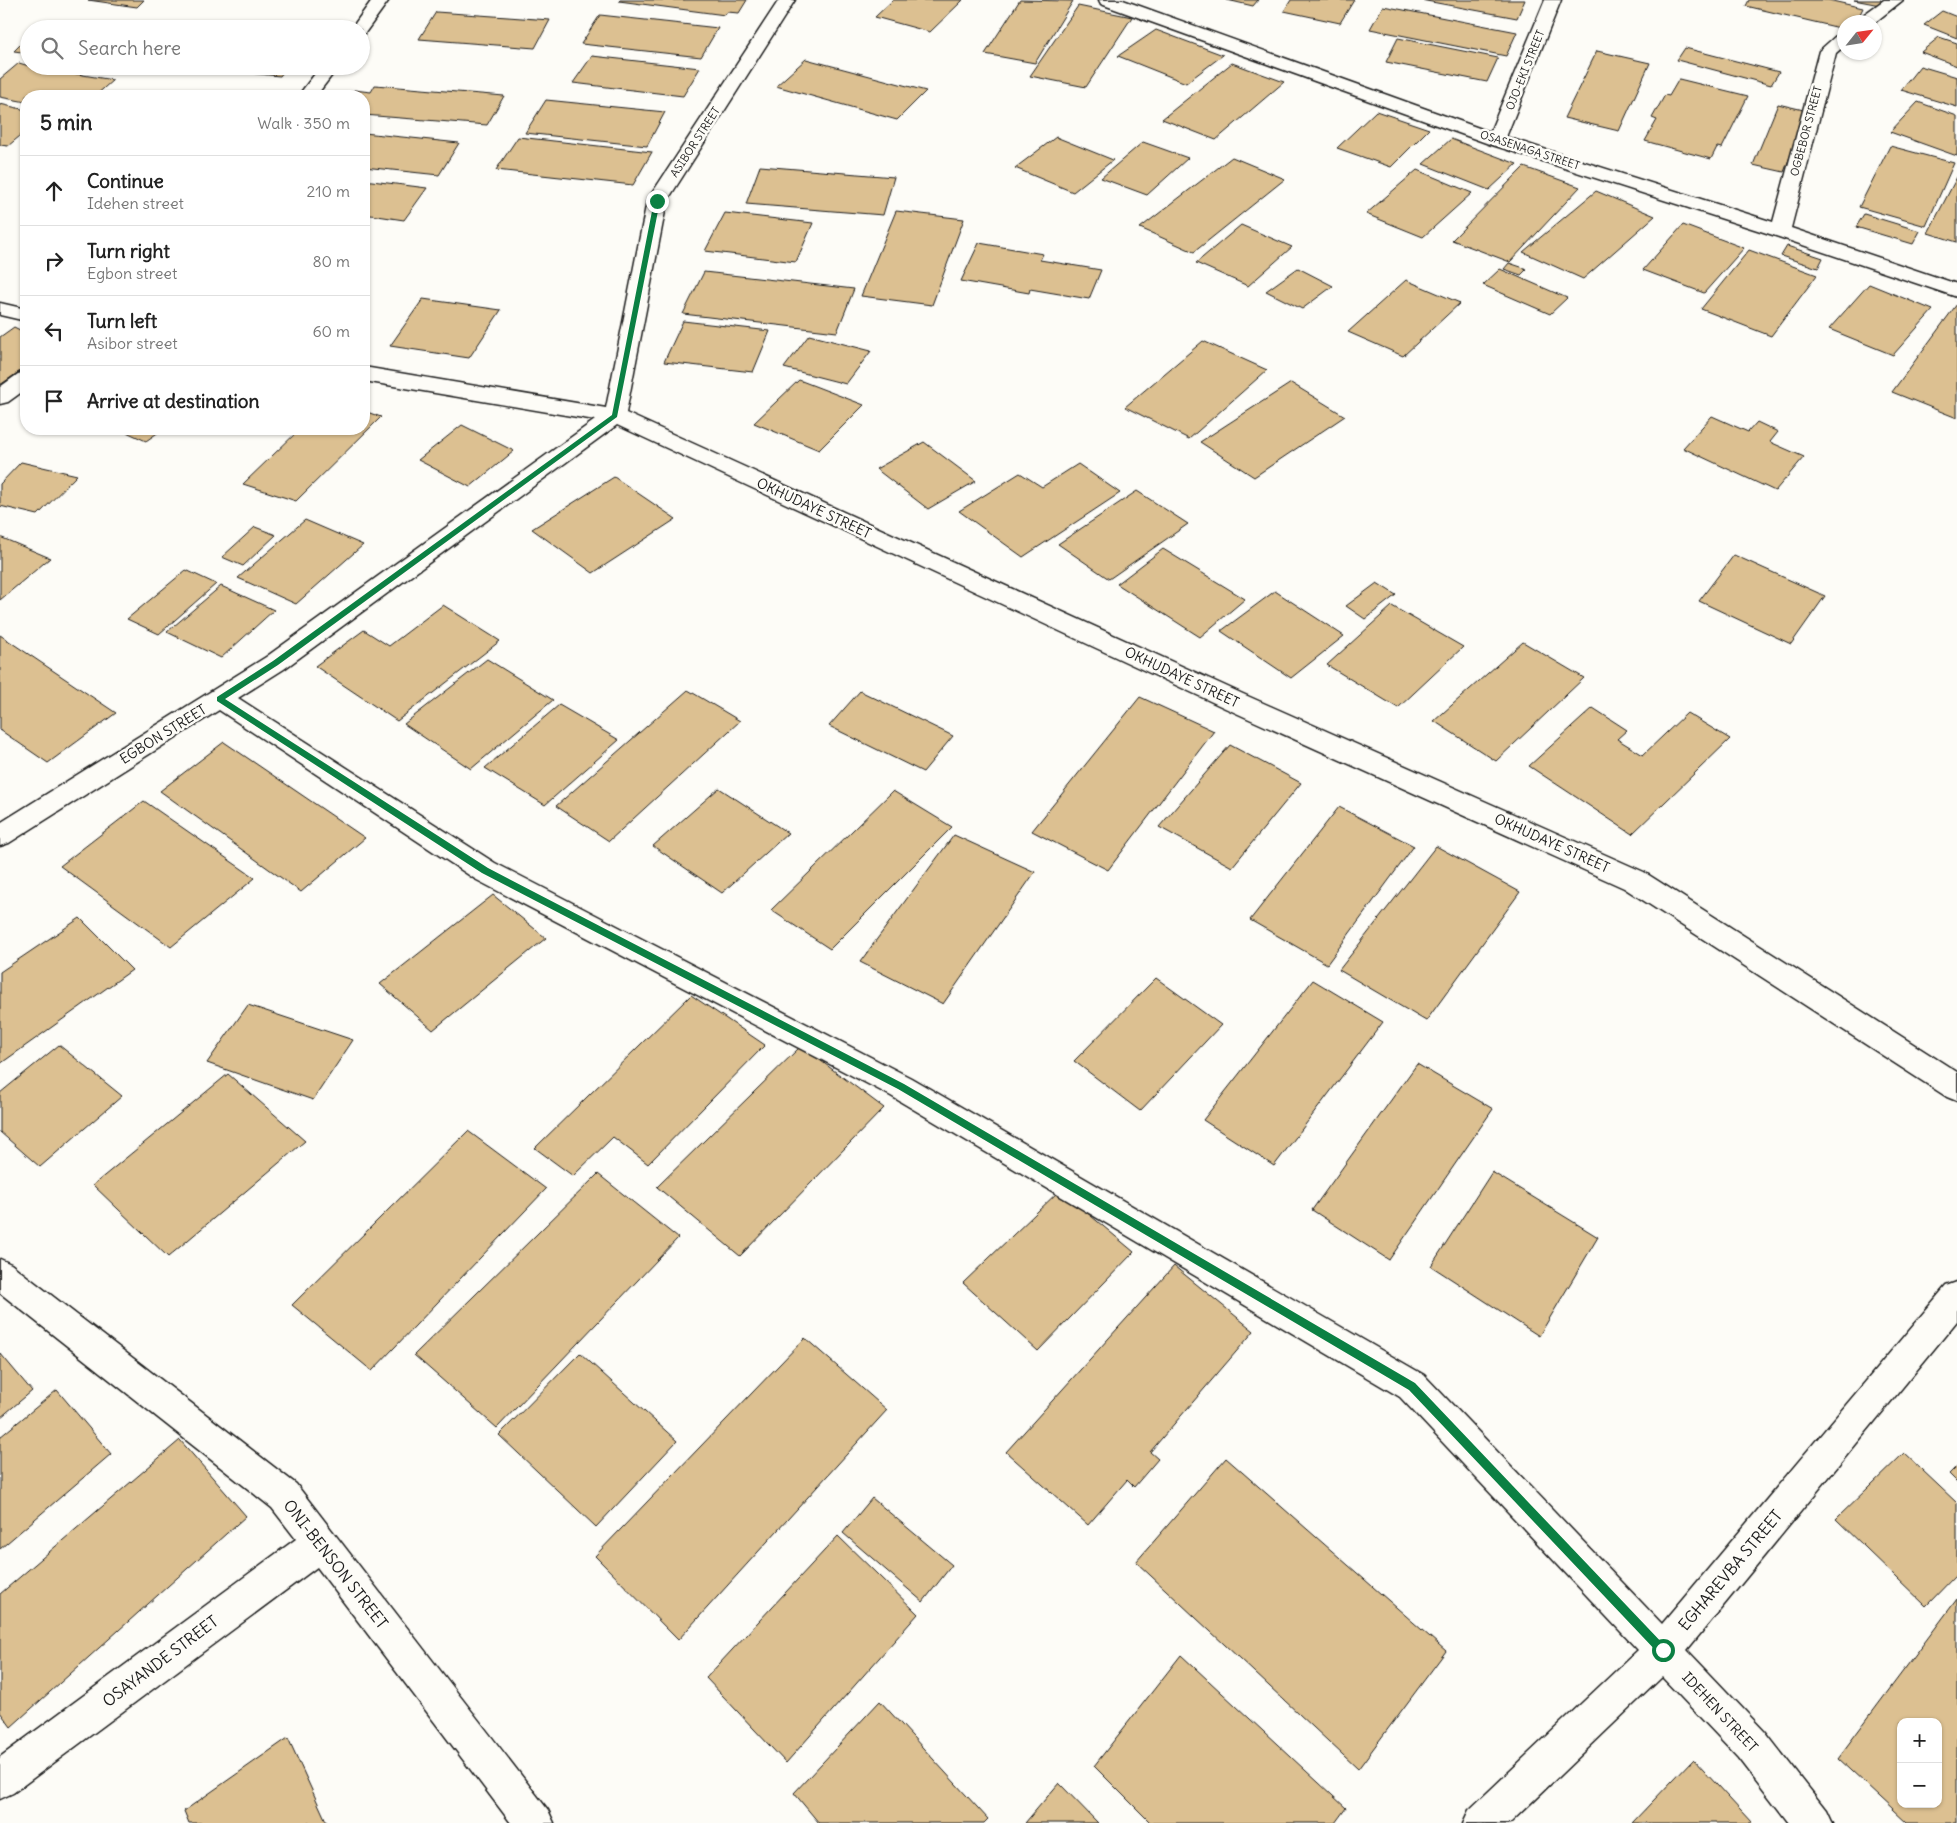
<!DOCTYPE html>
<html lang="en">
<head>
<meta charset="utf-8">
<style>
	body { margin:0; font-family:Delius,sans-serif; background:#f2f2f2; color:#222 }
	.controls { position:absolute; right:15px; bottom:15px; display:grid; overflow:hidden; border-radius:10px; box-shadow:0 1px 4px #0004 }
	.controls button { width:45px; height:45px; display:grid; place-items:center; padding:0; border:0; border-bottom:1px solid #e0e0e0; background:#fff; color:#222; font:25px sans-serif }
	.compass { position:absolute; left:1837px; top:15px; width:45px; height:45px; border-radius:50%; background:#fff; box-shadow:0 1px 4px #0004; rotate:60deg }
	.stop { position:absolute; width:15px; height:15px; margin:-11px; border:4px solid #0b8043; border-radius:50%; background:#fff }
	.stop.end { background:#0b8043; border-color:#fff; box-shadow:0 1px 5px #0008 }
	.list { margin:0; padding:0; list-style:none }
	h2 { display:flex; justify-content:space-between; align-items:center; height:65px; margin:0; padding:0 20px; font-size:21px }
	h2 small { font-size:16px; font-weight:400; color:#767676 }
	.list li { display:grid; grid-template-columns:32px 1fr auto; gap:15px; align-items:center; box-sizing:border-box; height:70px; padding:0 20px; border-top:1px solid #e0e0e0 }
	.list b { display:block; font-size:19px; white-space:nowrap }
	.list p { margin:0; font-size:16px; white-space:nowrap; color:#767676 }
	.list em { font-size:16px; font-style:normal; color:#767676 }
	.icon { flex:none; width:28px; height:28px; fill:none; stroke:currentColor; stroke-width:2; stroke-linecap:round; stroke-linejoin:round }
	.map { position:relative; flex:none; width:1957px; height:1823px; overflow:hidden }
	.search { position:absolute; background:#fff; box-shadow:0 1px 4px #0004; left:20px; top:20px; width:350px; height:55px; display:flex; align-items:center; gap:12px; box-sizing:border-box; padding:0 18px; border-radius:28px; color:#767676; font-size:19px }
	.panel { position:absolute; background:#fff; box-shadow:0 1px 4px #0004; left:20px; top:90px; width:350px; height:345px; border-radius:20px }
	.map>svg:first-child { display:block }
</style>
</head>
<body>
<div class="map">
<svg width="1957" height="1823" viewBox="0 0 1957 1823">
	<rect width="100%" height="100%" fill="#fdfcf7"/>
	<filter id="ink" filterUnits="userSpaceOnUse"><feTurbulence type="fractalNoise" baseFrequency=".02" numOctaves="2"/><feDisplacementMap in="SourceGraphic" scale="10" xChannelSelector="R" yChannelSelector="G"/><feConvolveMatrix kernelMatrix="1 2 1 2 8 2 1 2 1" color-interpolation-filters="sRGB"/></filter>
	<g filter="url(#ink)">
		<g fill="#dcc091" stroke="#1c1c1c" fill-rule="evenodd">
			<polygon points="88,0 144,0 137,7"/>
			<polygon points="620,0 747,0 739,13 727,12 725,15 619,1"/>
			<polygon points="893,0 963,0 930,32 875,17"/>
			<polygon points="1020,0 1073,1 1035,63 985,54"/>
			<polygon points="1227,0 1258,0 1253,6"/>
			<polygon points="1291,0 1354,0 1340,23 1284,11"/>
			<polygon points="1421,0 1525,0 1517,18"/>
			<polygon points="1749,0 1828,0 1863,8 1856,22 1844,22 1844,29 1746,6"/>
			<polygon points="1854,0 1881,0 1880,5"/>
			<polygon points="1078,6 1132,17 1086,87 1030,76"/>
			<polygon points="1383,6 1517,32 1506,56 1370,29"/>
			<polygon points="1942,11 1957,17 1957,38 1924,25"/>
			<polygon points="436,12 550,20 535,48 419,39"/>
			<polygon points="600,15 718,28 701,57 581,44"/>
			<polygon points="43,21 125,29 35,29"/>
			<polygon points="1156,30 1223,55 1186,83 1118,56"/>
			<polygon points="29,36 29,53 14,51"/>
			<polygon points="1939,37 1957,43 1957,66 1921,52"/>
			<polygon points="1398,38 1498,58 1487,82 1386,62"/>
			<polygon points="1685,48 1779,72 1771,85 1677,60"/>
			<polygon points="1597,51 1650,63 1619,131 1564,118"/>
			<polygon points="592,56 700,68 683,96 573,83"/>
			<polygon points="806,59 926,91 897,120 776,86"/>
			<polygon points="19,63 29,66 113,80 95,96 26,96 26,102 0,97 0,79"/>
			<polygon points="1232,63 1284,82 1216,140 1162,119"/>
			<polygon points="197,66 288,66 280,76 196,68"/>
			<polygon points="1920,66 1957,77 1957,107 1901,90"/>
			<polygon points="1679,79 1748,96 1722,148 1717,147 1711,159 1645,141 1657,120 1652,118 1665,95 1669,96"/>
			<polygon points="375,85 504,96 487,125 364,115 364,96 350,96 354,90 371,92"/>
			<polygon points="546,100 665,112 647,146 525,133"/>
			<polygon points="1918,102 1957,116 1957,156 1890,132"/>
			<polygon points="0,104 26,110 26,131 8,146 0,145"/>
			<polygon points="1778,104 1808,111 1784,172 1753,165"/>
			<polygon points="1376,111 1429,129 1391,167 1337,148"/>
			<polygon points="364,133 459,143 439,175 364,167"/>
			<polygon points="518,137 652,152 633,185 496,170"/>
			<polygon points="1056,137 1113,160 1073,192 1015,168"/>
			<polygon points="1451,139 1517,164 1489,190 1423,164"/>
			<polygon points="1143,142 1188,158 1147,195 1101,178"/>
			<polygon points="1890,146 1954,163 1926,226 1859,207"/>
			<polygon points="1232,157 1285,179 1194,252 1140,228"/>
			<polygon points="760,166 894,177 883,215 746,204"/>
			<polygon points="1524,167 1580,187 1510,262 1452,240"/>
			<polygon points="1417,170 1472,193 1423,237 1366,214"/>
			<polygon points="1957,177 1957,242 1928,233"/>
			<polygon points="364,180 427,188 404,220 364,214"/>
			<polygon points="1596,191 1655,216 1583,279 1523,252"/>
			<polygon points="896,211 964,219 932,305 861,296"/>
			<polygon points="725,213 813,223 796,262 705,251"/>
			<polygon points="1864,214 1920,231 1913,244 1856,227"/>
			<polygon points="1241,225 1292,247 1248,286 1196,263"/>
			<polygon points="1683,225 1744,248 1704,293 1643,270"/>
			<polygon points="979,243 1043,254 1040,260 1101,270 1089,299 1030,289 1029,293 961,281"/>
			<polygon points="1787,246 1823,258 1818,268 1781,256"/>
			<polygon points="1749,250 1817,275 1771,336 1701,309"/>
			<polygon points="1509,263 1527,269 1521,275 1504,269"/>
			<polygon points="1298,268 1333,286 1302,309 1266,291"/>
			<polygon points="1500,269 1567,298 1550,314 1483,285"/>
			<polygon points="704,272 854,289 837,332 683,314"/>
			<polygon points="1406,280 1460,303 1403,356 1348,332"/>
			<polygon points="1869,284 1933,310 1893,355 1829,329"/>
			<polygon points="423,299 501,310 469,358 390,346"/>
			<polygon points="1957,304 1957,418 1892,392"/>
			<polygon points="683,321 770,331 753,372 664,362"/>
			<polygon points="14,327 26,333 26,367 0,385 0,337"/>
			<polygon points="809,335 871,351 846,384 784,368"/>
			<polygon points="1203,341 1267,370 1189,439 1125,407"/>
			<polygon points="799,380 864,405 819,450 754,423"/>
			<polygon points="1291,383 1345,416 1254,477 1200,442"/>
			<polygon points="364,411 381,417 296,501 243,484 300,429 364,429"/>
			<polygon points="1712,416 1748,432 1757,422 1778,432 1770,442 1804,457 1775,491 1683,448"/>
			<polygon points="462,425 514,451 470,487 418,460"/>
			<polygon points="120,429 163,429 146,441"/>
			<polygon points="924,442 976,481 928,509 876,469"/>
			<polygon points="21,462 77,475 38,515 0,506 0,484"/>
			<polygon points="1078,464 1120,493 1023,557 959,511 1020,473 1042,487"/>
			<polygon points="614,477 676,519 593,573 532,529"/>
			<polygon points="1137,491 1188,524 1109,579 1058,544"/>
			<polygon points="305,520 363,545 296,604 238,578"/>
			<polygon points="255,527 276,535 243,566 222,557"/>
			<polygon points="0,537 50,558 0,600"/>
			<polygon points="1163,549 1245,599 1200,637 1117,584"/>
			<polygon points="1734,555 1825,596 1791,644 1699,601"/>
			<polygon points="186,570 216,584 159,634 127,619"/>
			<polygon points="1377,583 1396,595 1365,619 1346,606"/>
			<polygon points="221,586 274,610 221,658 167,632"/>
			<polygon points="1275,591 1344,636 1291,678 1221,631"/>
			<polygon points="443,605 500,641 397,721 315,666 364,630 389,646"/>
			<polygon points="1392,606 1463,647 1398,708 1327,665"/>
			<polygon points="0,635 116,713 48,763 0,730"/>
			<polygon points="1523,642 1584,678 1496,761 1434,721"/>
			<polygon points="487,659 553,700 471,769 404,724"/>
			<polygon points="688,690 740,721 609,841 556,806"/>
			<polygon points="860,691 953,736 923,772 829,726"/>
			<polygon points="1140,697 1214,731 1108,870 1032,831"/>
			<polygon points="559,705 619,740 545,805 485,768"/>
			<polygon points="1593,708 1627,730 1617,739 1643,755 1687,713 1730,739 1632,834 1529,766"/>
			<polygon points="224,742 365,838 301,892 160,791"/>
			<polygon points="1230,745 1301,783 1232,867 1159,827"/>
			<polygon points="719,788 788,833 722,893 653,846"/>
			<polygon points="893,791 952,827 830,949 771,910"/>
			<polygon points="144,801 255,878 171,947 60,866"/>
			<polygon points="1339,807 1414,846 1327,964 1250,920"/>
			<polygon points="954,835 1035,872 943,1004 860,962"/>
			<polygon points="1436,846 1520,892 1426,1021 1339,970"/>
			<polygon points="493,895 546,938 433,1030 380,984"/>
			<polygon points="80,918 132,970 0,1064 0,972"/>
			<polygon points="1156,978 1221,1025 1140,1111 1074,1061"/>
			<polygon points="1313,980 1383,1022 1274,1166 1203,1120"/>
			<polygon points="691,995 765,1045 648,1164 613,1137 573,1176 535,1148"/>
			<polygon points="248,1005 353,1040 313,1100 207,1063"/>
			<polygon points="59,1045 122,1096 40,1167 0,1132 0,1093"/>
			<polygon points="801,1046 884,1108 740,1256 657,1187"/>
			<polygon points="1417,1064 1493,1109 1389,1260 1312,1210"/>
			<polygon points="228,1074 305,1141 168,1257 93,1185"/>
			<polygon points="468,1131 546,1189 372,1371 292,1305"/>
			<polygon points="1492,1172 1598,1237 1539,1336 1431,1266"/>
			<polygon points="598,1174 678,1238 497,1428 414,1355"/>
			<polygon points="1060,1190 1134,1252 1038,1351 963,1283"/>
			<polygon points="1174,1266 1254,1331 1150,1452 1158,1459 1134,1487 1127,1480 1088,1525 1006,1452"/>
			<polygon points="805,1338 887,1410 678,1640 595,1556"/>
			<polygon points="0,1353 32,1391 0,1418"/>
			<polygon points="580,1353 677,1441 596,1527 499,1435"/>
			<polygon points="57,1390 111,1454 0,1549 0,1437"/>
			<polygon points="180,1440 246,1516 11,1727 0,1712 0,1594"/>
			<polygon points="1904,1453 1957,1503 1957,1574 1926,1606 1836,1519"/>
			<polygon points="1226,1458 1446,1651 1358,1769 1136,1562"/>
			<polygon points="1957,1466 1957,1482 1949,1474"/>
			<polygon points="872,1498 952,1565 923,1602 843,1533"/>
			<polygon points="838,1536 918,1614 786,1763 706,1678"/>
			<path d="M1957,1599v224h-49l-70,-65zM1901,1722h37v82h-37z"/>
			<polygon points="1181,1655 1346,1808 1335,1823 1151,1823 1094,1766"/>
			<polygon points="880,1701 988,1819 984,1823 819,1823 794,1793"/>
			<polygon points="288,1738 327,1823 189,1823 184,1811"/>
			<polygon points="1693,1759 1752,1823 1632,1823"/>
			<polygon points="1059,1783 1098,1823 1025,1823"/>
		</g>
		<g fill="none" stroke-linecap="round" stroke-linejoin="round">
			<g stroke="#1c1c1c" stroke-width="3">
				<g id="street">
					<polygon points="372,0 389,0 365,33 361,34 361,29 351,29"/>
					<polygon points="779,0 795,0 667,201 626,413 1243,694 1644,872 1957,1072 1957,1101 1947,1097 1624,888 1225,708 617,425 284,669 238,698 495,863 911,1078 1424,1375 1662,1624 1946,1286 1957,1282 1957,1321 1687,1650 1765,1732 1826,1810 1832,1823 1789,1823 1739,1758 1662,1677 1510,1823 1463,1823 1469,1810 1638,1650 1400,1397 891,1096 475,879 219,710 9,843 0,846 0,823 266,657 595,420 364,381 364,367 606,408 647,201"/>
					<polygon points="1099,0 1123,0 1490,132 1545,0 1561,0 1506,137 1773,222 1819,51 1838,34 1844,33 1844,46 1836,53 1791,228 1957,284 1957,297 1773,235 1489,144 1101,4"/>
					<polygon points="1884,0 1903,0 1874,23 1857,22 1859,18"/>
					<polygon points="321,66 339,66 316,96 298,96"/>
					<polygon points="0,303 26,309 26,321 0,315"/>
					<polygon points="26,372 26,389 8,402 0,404 0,387 18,374"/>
					<polygon points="0,1259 11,1264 296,1484 548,1810 554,1823 511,1823 317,1567 13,1793 0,1799 0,1757 296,1539 272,1508 0,1293"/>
				</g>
			</g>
			<use href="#street" fill="#fdfcf7" fill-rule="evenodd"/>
		</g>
	</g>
	<polygon fill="#0b8043" points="657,200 660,201 617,417 278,665 225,699 488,868 904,1084 1415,1383 1666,1647 1668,1650 1666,1654 1663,1656 1659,1654 1409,1390 898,1089 482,873 217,701 217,697 273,661 612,415 654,201"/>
	<g text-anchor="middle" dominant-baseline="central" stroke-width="5" stroke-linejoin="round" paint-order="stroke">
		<g font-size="11" fill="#1c1c1c" stroke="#fdfcf7">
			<text transform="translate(1525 70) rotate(-68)">OJO-EKI STREET</text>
			<text transform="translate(1806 131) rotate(-75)">OGBEBOR STREET</text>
			<text transform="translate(695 142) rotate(-57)">ASIBOR STREET</text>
			<text transform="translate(1530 150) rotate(18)">OSASENAGA STREET</text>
		</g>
		<g font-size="14" fill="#1c1c1c" stroke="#fdfcf7">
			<text transform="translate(814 508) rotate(25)">OKHUDAYE STREET</text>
			<text transform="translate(1182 677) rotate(25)">OKHUDAYE STREET</text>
			<text transform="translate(163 734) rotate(-32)">EGBON STREET</text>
			<text transform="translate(1552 843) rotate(24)">OKHUDAYE STREET</text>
			<text transform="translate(1720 1712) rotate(47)">IDEHEN STREET</text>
		</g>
		<g font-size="16" fill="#1c1c1c" stroke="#fdfcf7">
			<text transform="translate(336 1564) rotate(52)">ONI-BENSON STREET</text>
			<text transform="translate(1730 1570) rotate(-50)">EGHAREVBA STREET</text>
			<text transform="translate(160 1661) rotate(-37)">OSAYANDE STREET</text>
		</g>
	</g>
</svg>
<div class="controls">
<button>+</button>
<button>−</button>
</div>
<svg class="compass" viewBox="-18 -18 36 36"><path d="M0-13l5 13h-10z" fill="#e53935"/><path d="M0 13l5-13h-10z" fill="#767676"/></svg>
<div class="stop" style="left:1663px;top:1650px"></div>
<div class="stop end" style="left:657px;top:201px"></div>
<div class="search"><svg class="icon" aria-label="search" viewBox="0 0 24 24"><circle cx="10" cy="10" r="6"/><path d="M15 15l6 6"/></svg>Search here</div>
<section class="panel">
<h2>5 min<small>Walk · 350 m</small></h2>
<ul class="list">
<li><svg class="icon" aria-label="ahead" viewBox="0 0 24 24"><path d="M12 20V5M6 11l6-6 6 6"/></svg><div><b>Continue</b><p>Idehen street</p></div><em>210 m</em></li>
<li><svg class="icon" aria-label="right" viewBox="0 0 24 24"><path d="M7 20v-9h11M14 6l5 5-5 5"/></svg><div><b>Turn right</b><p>Egbon street</p></div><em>80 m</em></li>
<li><svg class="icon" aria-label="left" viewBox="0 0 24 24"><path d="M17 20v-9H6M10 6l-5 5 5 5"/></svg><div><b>Turn left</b><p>Asibor street</p></div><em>60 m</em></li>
<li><svg class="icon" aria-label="arrive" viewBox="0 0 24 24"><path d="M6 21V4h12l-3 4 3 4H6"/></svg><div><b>Arrive at destination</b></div></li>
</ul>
</section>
</div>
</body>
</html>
